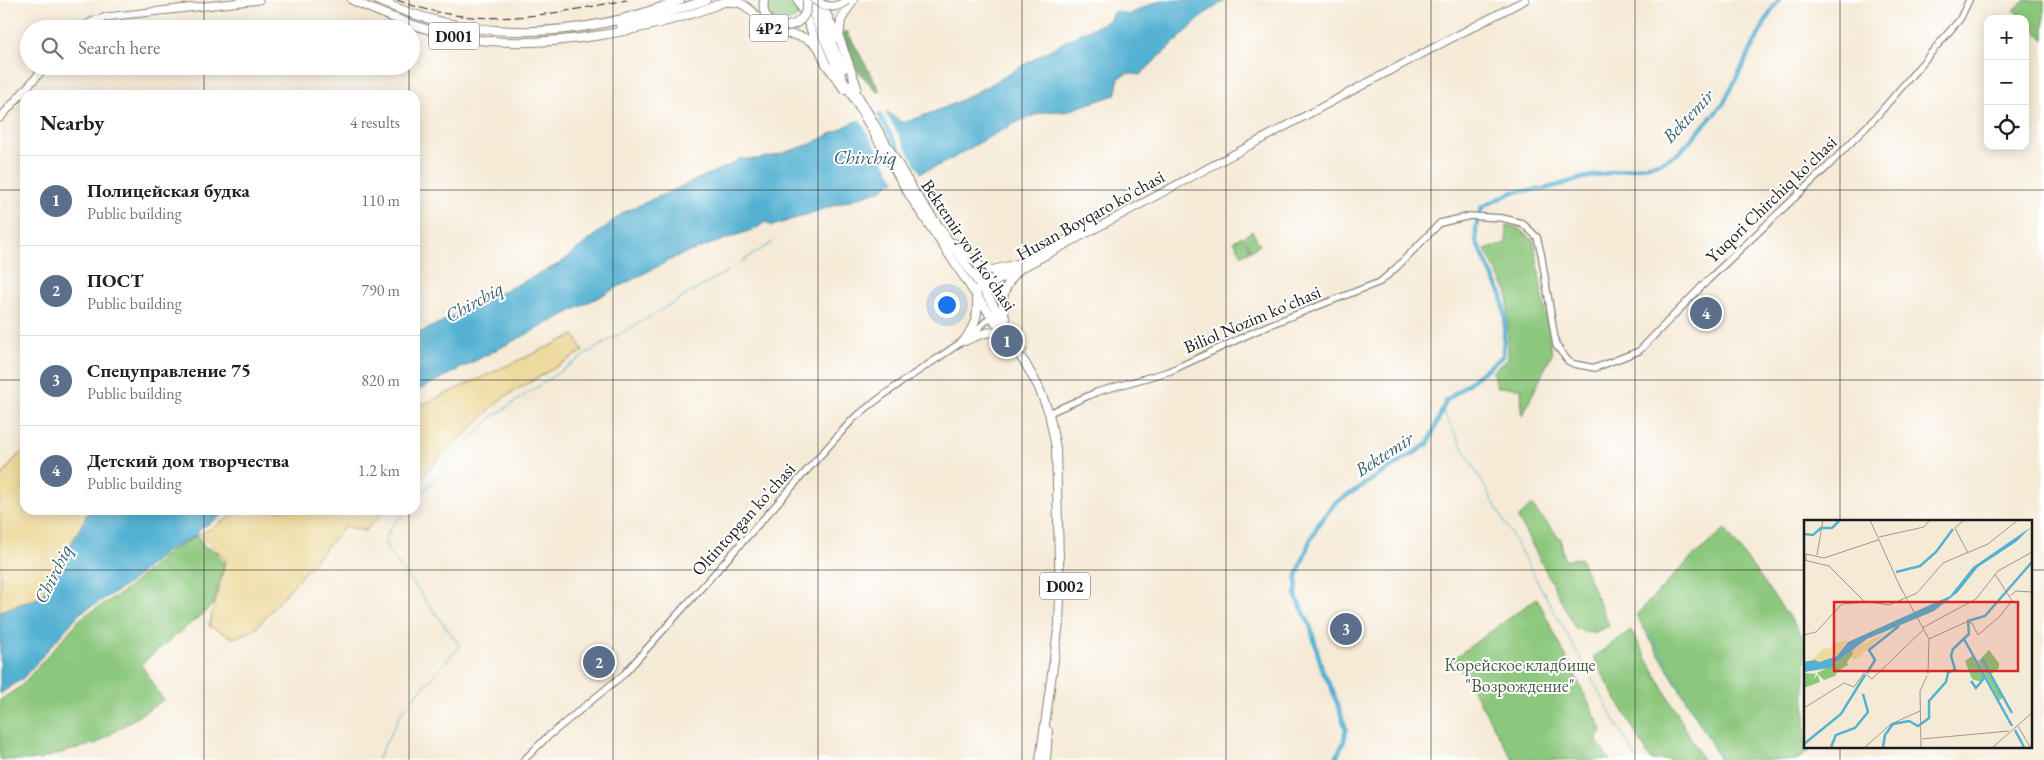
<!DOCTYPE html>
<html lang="en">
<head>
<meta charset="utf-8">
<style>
	body { margin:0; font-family:"EB Garamond",serif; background:#f2f2f2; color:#202124 }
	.controls { position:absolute; right:15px; top:15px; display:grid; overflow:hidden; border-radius:10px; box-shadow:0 2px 12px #0003 }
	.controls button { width:45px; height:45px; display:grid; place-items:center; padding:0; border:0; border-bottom:1px solid #e0e0e0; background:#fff; color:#202124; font:25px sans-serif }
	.you { position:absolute; left:946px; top:304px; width:18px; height:18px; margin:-12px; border:4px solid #fff; border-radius:50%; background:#1a73e8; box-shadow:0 0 0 8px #1a73e833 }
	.badge { display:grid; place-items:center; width:32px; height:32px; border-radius:50%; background:#b5179e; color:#fff; font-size:16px; font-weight:700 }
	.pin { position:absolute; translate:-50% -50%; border:2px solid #fff; box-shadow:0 1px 5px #0006 }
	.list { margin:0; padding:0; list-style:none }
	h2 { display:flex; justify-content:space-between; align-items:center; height:65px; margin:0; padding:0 20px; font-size:21px }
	h2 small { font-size:16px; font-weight:400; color:#757577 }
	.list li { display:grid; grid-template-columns:32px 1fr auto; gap:15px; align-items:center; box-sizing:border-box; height:90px; padding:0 20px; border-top:1px solid #e0e0e0 }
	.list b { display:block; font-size:19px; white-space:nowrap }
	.list p { margin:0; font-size:16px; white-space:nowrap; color:#757577 }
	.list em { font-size:16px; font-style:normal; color:#757577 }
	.icon { flex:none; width:28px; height:28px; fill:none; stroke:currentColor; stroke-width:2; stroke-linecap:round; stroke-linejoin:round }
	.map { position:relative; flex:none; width:2044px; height:760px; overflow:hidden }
	.search { position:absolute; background:#fff; box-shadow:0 2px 12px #0003; left:20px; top:20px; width:400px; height:55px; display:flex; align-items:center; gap:12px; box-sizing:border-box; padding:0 18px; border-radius:28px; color:#757577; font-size:19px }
	.panel { position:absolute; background:#fff; box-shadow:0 2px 12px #0003; left:20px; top:90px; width:400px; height:425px; border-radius:15px }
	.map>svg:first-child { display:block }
</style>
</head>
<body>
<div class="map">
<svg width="2044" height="760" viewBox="0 0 2044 760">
	<rect width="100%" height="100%" fill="#fff"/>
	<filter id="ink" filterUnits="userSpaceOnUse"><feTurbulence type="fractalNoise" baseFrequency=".02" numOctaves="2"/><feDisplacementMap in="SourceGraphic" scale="10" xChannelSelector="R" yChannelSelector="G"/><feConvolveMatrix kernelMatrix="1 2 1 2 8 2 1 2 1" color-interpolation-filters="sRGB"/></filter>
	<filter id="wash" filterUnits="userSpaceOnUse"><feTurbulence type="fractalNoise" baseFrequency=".0096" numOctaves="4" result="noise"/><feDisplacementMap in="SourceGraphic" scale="20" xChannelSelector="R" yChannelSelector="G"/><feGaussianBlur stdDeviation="1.12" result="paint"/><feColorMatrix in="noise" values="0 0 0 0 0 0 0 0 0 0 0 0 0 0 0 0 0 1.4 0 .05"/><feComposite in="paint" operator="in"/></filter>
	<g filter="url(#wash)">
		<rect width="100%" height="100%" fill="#f5ead6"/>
		<g fill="#8bc77c" stroke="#54724c">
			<path d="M768,0h25l7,15c-11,9 -24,11 -32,-3z"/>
			<polygon points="2025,0 2044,0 2044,40 2025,21 2025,19 2014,10"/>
			<polygon points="1507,225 1518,228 1534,241 1552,354 1522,416 1521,388 1497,387 1492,372 1508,358 1508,293 1485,250 1506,243"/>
			<polygon points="1252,231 1260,245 1251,250 1244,236"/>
			<polygon points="1242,236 1250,251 1242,255 1234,241"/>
			<polygon points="1531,505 1561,539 1564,560 1580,558 1609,626 1593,633 1576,629 1518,518"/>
			<polygon points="1725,529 1805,639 1805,693 1803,695 1805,699 1805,746 1816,746 1797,760 1721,760 1636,615 1689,560"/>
			<polygon points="198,535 205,547 217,552 224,563 213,605 141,664 163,700 97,743 43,758 42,760 0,760 0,700 20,687 81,618 126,590 169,552"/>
			<polygon points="1537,598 1602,730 1596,740 1610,760 1513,760 1454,658"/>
			<polygon points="1631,630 1703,760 1651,760 1593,657"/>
		</g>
		<polygon fill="#70ac6c" stroke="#466444" points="847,31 880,91 877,92 856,69 842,33"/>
		<g fill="#eeda9e" stroke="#857b5d">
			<polygon points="574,335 583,351 501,399 415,482 415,408"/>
			<polygon points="25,452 25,510 89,510 45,607 0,651 0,478 18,455"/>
			<path d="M243,510h143l-21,21 -20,-5 -91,104 -20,8 -25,-12 17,-66c-8,-10 -18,-16 -26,-26 16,-7 28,-17 43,-24z"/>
		</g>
		<g fill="#53b1d1" stroke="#386676">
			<path d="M1161,0h65l-20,13 -66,62 -12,-2 -9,5 -4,17 -51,17c-28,-8 -88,34 -114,48 -19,10 -41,16 -61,23l-8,7 -109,36 -7,-4 -8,6 -79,28 -263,136v-57l144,-71 65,-52 110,-49 4,-4h18l21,-4 34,-11 43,-22 33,-10 16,11c22,-8 44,-15 64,-26 48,-24 92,-57 142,-76l4,-8 3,-2 12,4z"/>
			<polygon points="90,510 231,510 200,529 197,535 167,551 124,587 80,613 23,678 0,694 0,611 41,597"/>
		</g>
		<g fill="#f5ead6">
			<polygon points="884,110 921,174 917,175 880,112"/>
			<polygon points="875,113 912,177 897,183 859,118"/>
		</g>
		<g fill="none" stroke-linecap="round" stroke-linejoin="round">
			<g stroke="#53b1d1" stroke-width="1">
				<polyline points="741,262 773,242"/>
				<polyline points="1443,412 1637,760"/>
				<polyline points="415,501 491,418 594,349 728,271"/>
				<polyline points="1647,626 1720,760"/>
				<polyline points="377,760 403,710 460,646 388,550 385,543 390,528 407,510"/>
			</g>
			<polyline stroke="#53b1d1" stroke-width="4.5" points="1335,760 1344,741 1346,729 1332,689 1323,672 1310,625 1296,597 1297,576 1309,543 1319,523 1335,503 1428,444 1446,401 1503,356 1505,318 1502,296 1476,241 1476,227 1482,207 1513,192 1544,189 1583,178 1659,163 1679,153 1723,104 1771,11 1779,0"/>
		</g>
	</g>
	<g filter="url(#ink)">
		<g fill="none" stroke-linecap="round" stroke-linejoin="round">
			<g stroke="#888379" stroke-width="8">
				<g id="tertiary">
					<polyline points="1049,413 1097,392 1170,371 1269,325 1380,282 1397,267 1440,223 1470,216 1502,218 1522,223 1537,237 1541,253 1556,345 1568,361 1574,364 1595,368 1639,351 1708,280 1828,166 1876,117 1960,19 1969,0"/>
					<path d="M524,760l22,-22 78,-64 229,-255c23,-19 48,-37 73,-53 24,-16 47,-30 67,-52"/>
				</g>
			</g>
			<g stroke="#888379" stroke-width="9">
				<g id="secondary">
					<polyline points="80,29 91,22 106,17 259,0"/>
					<polyline points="0,118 46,66"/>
					<polyline points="978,288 996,276 1096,224"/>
					<path d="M974,292l9,-3c181,-97 360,-195 542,-289"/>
				</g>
			</g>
			<g stroke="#888379" stroke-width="10">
				<g id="trunk">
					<path d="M352,0c36,17 73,31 112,38 80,13 190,-7 265,-38"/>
					<path d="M378,0c95,44 206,39 302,0"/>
					<polyline points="798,0 826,64 844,89"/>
					<polyline points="807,0 840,74 910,196 974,292 1025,363 1038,386 1049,413 1056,448 1060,597 1059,623 1040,760"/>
					<polyline points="813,0 843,69"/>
					<polyline points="853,0 841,20 839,37 857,87"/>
					<polyline points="821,1 837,38"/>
					<path d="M726,2c26,-2 27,17 44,26 16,9 33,4 47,18"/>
					<polyline points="620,24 658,16 706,0"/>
					<polyline points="851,84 915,193 983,289 1022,350"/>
					<polyline points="954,243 983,269 993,270 1021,263"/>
					<path d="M1006,322c-6,-21 -4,-35 12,-51"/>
					<path d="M964,341c10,-15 16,-26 12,-45"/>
					<path d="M964,341c14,-5 27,-14 40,-5"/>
					<polyline points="1046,760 1048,731"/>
				</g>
			</g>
			<use href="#tertiary" stroke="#fff" stroke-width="5.5"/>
			<use href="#secondary" stroke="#fff" stroke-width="7"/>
			<use href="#trunk" stroke="#fff" stroke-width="8"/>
			<path stroke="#1c1c1c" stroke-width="1" stroke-dasharray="8 4" stroke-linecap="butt" d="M397,0c81,31 148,15 230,0"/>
			<g stroke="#888379" stroke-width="10" stroke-linecap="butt">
				<g id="trunk-bridge">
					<path d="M764,0c-6,35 46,35 43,0"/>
					<path d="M816,0c10,8 21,9 31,0"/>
				</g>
			</g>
			<use href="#trunk-bridge" stroke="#fff" stroke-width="8"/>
		</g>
	</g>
	<path fill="none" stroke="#1c1c1c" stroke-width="1" stroke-opacity="0.55" d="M204,0v29M409,0v29M613,0v760M818,0v760M1022,0v760M1226,0v760M1431,0v760M1635,0v760M1840,0v521M204,66v29M409,66v29M0,190h25M415,190h1629M0,380h25M415,380h1629M204,510v250M409,510v250M0,570h1805M2030,570h14M1840,746v14"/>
	<g text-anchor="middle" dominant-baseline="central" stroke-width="4" stroke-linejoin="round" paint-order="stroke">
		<g fill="#fff" stroke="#606060" stroke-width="1">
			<rect x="750" y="14.5" width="38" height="27" rx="4"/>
			<rect x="429" y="22.5" width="50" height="27" rx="4"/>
			<rect x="1040" y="572.5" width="50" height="27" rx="4"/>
		</g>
		<g font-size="16" font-weight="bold" fill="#1c1c1c">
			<text x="769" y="28">4P2</text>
			<text x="454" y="36">D001</text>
			<text x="1065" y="586">D002</text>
		</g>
		<g font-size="18" fill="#1c1c1c" stroke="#fff">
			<text transform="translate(1771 199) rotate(-44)">Yuqori Chirchiq ko'chasi</text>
			<text transform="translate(1090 215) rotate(-29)">Husan Boyqaro ko'chasi</text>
			<text transform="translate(969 245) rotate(56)">Bektemir yo'li ko'chasi</text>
			<text transform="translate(1252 319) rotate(-23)">Biliol Nozim ko'chasi</text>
			<text transform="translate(743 519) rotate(-48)">Oltintopgan ko'chasi</text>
		</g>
		<g font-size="18" fill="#486042" stroke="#fff">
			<text x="1520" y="664">Корейское кладбище<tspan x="1520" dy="21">"Возрождение"</tspan></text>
		</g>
		<g font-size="19" font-style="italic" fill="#355f6d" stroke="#fff">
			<text transform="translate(1688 116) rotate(-47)">Bektemir</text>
			<text x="865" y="157">Chirchiq</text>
			<text transform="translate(474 302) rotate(-29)">Chirchiq</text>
			<text transform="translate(1384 454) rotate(-33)">Bektemir</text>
			<text transform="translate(53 574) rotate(-64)">Chirchiq</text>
		</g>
	</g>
	<g transform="translate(1804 520)">
		<rect width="228" height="228" fill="#f5ead6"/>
		<path d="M48,130l2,3 -7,9 1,3 -10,6 -3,5 -11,4 -7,-7 18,-9zM185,130l10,13v5l-8,6 -10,-16zM168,136l12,21 -3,5 -9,-3 -7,-18zM177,139l22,39 -4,2 -21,-39zM0,153l12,1 -3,5 5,-4 2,7 -16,6z" fill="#8bc77c"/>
		<path d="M82,112l-29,27h-4l-1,-9zM43,120l-9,17 -34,15v-10l9,-3 10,-10 8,-1 4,-5z" fill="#eeda9e"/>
		<path d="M227,7l-15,15 -38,25 -20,25 -24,19 -67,28 -38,29 -25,4v-10l11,-2 4,2 18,-6 11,-14 102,-46 23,-29z" fill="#53b1d1"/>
		<path fill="none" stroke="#53b1d1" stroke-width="2.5" d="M0,14l9,1 8,-7h11l8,-8M92,52l24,-6 16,-14 17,-23M160,119l48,87M178,139l30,54M63,153l8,-13 -6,-10 30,-24M167,161l5,7 9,-11M211,210l9,17M0,224l37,-30 24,-39M27,227l5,-12 19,-7 13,-16 -5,-18M79,227l2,-12 8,-11 16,-3 9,5 11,-8v-17l17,-19 2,-9 7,-4 -4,-13 2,-7 16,-15 -1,-13 17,-5 47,-54"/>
		<path fill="none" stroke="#9e988c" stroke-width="1" d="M66,0l32,71M160,0l-9,8 13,25M75,17l45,-10 6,-7M13,35l6,-35M0,40l25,6 35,35 25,4 28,-12 26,-30 45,-19 30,-24M2,40v-6l18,4 54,-18M98,70l27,49 -1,35M206,76l6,-5 16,1M118,108l54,-29 22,-28 34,-19M0,115l12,-3 26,-28 23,-2M125,119l37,-17 6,1 6,12 21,-18 13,-16 -17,-27M0,188l40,-25 10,4 10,-14 8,6 51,-49M214,206l12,21M118,219l87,-8M61,227l26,-23 29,-13M117,227l-1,-56 7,-15M189,227l39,-34"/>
		<path fill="#d62828" fill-opacity="0.15" stroke="#d62828" stroke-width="2.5" d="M30,82h184v69h-184z"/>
		<rect width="228" height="228" fill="none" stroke="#1c1c1c" stroke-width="2.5"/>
	</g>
</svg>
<div class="controls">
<button>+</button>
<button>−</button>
<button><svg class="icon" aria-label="locate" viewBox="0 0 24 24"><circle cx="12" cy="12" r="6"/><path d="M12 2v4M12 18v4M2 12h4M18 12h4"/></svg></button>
</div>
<div class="you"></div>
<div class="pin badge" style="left:1007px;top:341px;background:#5c6f8a">1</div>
<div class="pin badge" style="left:599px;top:662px;background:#5c6f8a">2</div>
<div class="pin badge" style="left:1346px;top:629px;background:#5c6f8a">3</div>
<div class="pin badge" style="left:1706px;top:313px;background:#5c6f8a">4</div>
<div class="search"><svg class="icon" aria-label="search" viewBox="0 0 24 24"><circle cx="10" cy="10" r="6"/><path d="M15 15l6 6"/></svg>Search here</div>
<section class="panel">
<h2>Nearby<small>4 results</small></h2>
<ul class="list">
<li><span class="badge" style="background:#5c6f8a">1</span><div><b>Полицейская будка</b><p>Public building</p></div><em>110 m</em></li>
<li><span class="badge" style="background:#5c6f8a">2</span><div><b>ПОСТ</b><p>Public building</p></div><em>790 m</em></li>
<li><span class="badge" style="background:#5c6f8a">3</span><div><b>Спецуправление 75</b><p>Public building</p></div><em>820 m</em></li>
<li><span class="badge" style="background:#5c6f8a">4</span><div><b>Детcкий дом творчества</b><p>Public building</p></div><em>1.2 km</em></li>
</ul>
</section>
</div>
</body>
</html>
